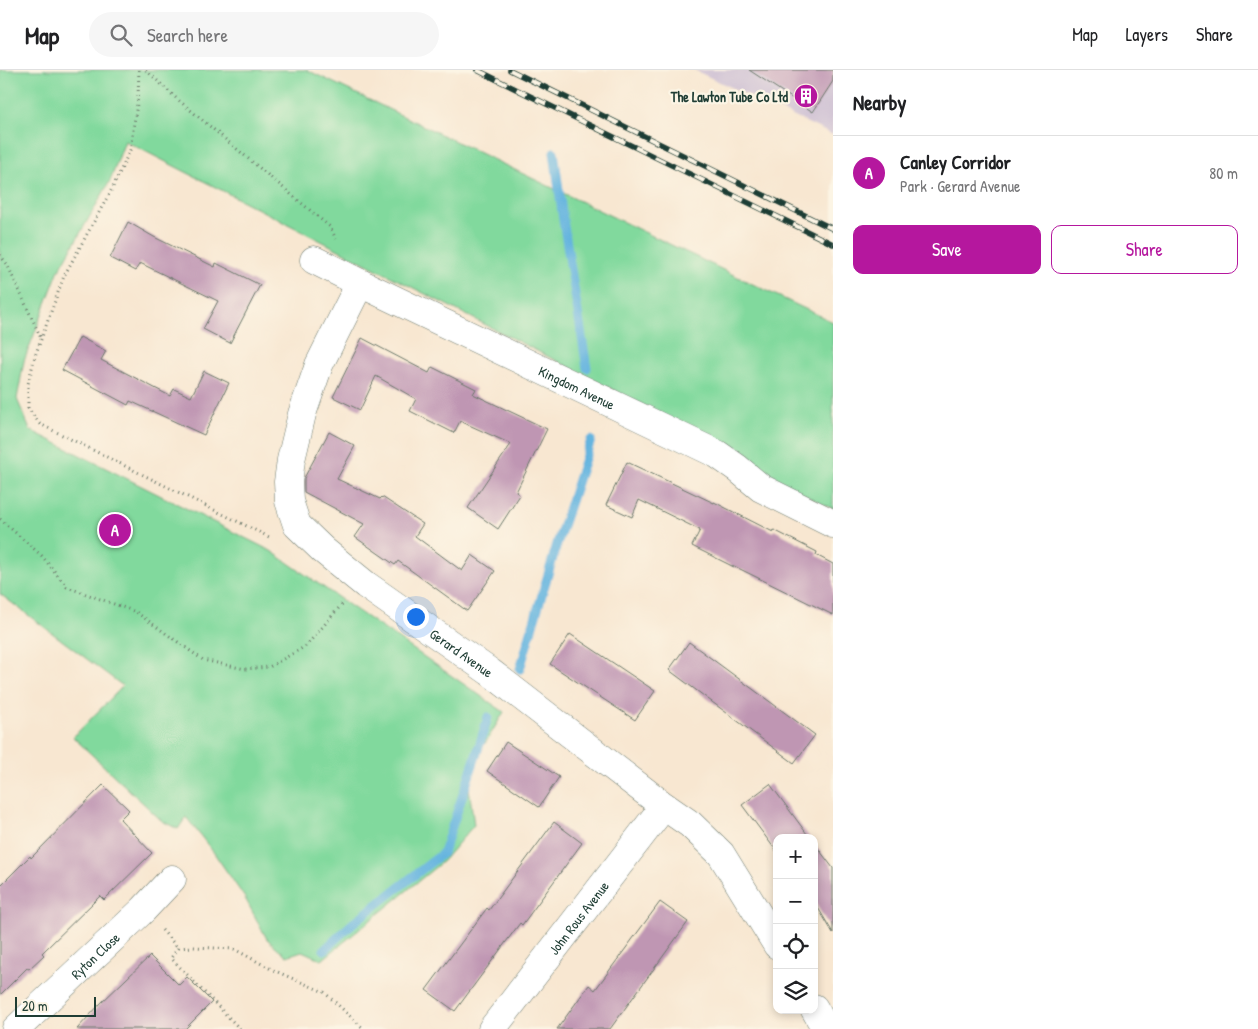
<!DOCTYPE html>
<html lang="en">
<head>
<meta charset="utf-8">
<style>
	body { margin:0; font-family:"Patrick Hand",sans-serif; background:#f6f6f6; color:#202124 }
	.controls { position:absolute; right:15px; bottom:15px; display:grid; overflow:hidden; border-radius:10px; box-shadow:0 2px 8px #0003 }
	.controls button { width:45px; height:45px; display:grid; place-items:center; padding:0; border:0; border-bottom:1px solid #e0e0e0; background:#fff; color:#202124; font:25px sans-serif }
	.scale { position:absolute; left:15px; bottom:12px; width:81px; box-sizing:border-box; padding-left:5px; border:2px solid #1f3d34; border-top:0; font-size:14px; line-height:18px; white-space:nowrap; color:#1f3d34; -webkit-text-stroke:4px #fcf5e5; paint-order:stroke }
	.you { position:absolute; left:415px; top:546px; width:18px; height:18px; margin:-12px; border:4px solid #fff; border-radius:50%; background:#1a73e8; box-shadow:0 0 0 8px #1a73e833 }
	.badge { display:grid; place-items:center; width:32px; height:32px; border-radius:50%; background:#b5179e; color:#fff; font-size:16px; font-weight:700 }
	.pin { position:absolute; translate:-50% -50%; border:2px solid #fff; box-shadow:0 1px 5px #0006 }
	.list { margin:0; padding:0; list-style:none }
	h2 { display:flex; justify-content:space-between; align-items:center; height:65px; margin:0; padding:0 20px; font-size:21px }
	h2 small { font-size:16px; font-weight:400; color:#757577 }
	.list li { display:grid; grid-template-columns:32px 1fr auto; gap:15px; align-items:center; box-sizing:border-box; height:75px; padding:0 20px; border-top:1px solid #e0e0e0 }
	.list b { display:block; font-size:19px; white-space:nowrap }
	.list p { margin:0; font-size:16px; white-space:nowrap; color:#757577 }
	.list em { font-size:16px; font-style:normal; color:#757577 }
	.actions { display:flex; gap:10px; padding:15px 20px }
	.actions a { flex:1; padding:11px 0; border:1px solid #b5179e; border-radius:10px; text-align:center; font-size:18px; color:#b5179e }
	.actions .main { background:#b5179e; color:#fff }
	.icon { flex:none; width:28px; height:28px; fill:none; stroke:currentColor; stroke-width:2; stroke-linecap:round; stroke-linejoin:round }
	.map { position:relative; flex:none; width:833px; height:959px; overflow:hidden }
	header { display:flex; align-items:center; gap:30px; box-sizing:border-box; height:70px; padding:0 25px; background:#fff; border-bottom:1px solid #e0e0e0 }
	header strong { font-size:24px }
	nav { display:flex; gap:28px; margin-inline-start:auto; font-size:18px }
	.search { width:350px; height:45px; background:#f6f6f6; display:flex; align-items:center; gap:12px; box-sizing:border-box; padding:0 18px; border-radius:28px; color:#757577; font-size:19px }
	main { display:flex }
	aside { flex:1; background:#fff }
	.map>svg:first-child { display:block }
</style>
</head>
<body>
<header>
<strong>Map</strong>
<div class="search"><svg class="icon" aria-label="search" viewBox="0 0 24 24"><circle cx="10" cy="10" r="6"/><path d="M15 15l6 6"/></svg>Search here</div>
<nav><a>Map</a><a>Layers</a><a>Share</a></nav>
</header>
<main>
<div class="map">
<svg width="833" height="959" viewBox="0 0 833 959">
	<rect width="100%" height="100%" fill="#fcf5e5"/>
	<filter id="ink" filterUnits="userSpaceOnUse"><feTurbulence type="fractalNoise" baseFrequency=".02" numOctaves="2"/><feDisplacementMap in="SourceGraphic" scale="10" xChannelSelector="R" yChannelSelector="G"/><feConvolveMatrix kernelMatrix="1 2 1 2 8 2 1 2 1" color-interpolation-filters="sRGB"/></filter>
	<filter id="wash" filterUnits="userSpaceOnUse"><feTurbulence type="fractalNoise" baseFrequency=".0096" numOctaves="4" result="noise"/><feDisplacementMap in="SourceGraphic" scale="20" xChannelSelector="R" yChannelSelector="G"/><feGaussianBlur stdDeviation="1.12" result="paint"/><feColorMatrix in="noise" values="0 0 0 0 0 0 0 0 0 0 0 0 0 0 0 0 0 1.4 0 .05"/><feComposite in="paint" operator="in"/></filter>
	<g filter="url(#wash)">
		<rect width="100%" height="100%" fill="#f8e7d1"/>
		<polygon fill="#ccbed3" points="694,0 833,0 833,65 816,57"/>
		<polygon fill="#81d99d" stroke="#508b68" points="0,0 307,0 767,221 833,252 833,439 769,407 749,389 125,71 110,111 58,202 24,291 17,329 30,360 271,481 504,642 467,703 474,755 443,791 322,890 302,881 287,886 267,869 245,828 214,783 186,747 178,759 162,751 73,667 123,616 0,524"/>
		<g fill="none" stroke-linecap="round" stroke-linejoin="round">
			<g stroke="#64b4df" stroke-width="9">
				<polyline points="554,82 563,150 587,298"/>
				<polyline points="520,599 557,474 591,370"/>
				<polyline points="324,880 353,853 443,783 476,686 488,647"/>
			</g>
		</g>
		<g id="blocks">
			<g fill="#bf96b3">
				<polygon points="749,0 833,0 833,11 813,42"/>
				<polygon points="128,152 154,167 215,197 216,193 260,215 230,273 203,259 218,231 140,193 135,201 110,188"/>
				<polygon points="80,267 106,281 101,290 170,326 174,319 191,327 204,301 229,313 204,365 130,331 128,335 62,300"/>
				<polygon points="362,268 429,303 432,297 476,319 473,324 547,359 516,422 520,425 498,459 468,438 511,374 460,351 454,363 410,341 416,329 376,306 360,340 333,327"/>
				<polygon points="329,362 355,376 337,409 380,429 382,427 423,454 415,466 462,501 472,485 495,501 467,541 398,491 395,495 355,467 364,454 304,422 304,408"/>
				<polygon points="627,392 714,433 714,432 773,462 774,460 817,482 816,485 833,494 833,545 736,497 736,498 692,476 700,460 639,430 632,447 606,435"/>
				<polygon points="570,564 655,621 635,650 550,594"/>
				<polygon points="689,572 815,665 794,693 669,600"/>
				<polygon points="506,672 559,707 539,737 487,701"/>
				<polygon points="770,714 810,768 777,768 777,782 742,735"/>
				<polygon points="103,715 129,740 120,749 152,783 104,830 100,826 42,883 44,885 29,899 27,898 0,925 0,816 30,786 31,788"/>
				<polygon points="554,752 582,773 522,855 520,853 455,941 426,920 487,838 489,840"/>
				<polygon points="814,773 833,798 833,863 814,831"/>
				<polygon points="660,832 688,852 610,959 557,959 589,915 595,920"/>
				<polygon points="150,886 179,915 187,907 212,932 185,959 77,959 101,933"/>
			</g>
		</g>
	</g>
	<g filter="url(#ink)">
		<use href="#blocks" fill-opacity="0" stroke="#6b786b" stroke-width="1"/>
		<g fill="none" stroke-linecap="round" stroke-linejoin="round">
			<g stroke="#6b786b" stroke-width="29">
				<g id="minor">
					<path id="s1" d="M314,190l46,23 357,171 20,14 24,20 72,36"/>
					<path id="s2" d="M360,213l-41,82 -17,49 -11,46 -3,22 1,19 8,24 26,25 43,35 124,87 174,134 26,18 31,30 56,91"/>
					<polyline points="814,938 826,959"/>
					<path id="s3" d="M16,959l127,-119 29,-31"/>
					<path id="s4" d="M492,959l172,-223"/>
				</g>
			</g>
			<g stroke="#6b786b" stroke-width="3" stroke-dasharray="1 4" stroke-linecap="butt">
				<polyline points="139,0 138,27 130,80 113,117 64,206 35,286 28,314 28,338 40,354 269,467 272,467"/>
				<polyline points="146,0 176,28 330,157 336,169"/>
				<polyline points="0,185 7,194 41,268"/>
				<polyline points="0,449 42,486 67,517 136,542 203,590 245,599 269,597 306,576 344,532"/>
				<polyline points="162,860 178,878 193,877 234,879 273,900 324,922 364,959"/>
				<polyline points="178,878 171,888 240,959"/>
			</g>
			<use href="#minor" stroke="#fff" stroke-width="28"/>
			<g stroke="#1f3d34" stroke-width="5.5">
				<g id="rail">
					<polyline points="477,0 833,174"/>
					<polyline points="510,0 833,159"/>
				</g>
			</g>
			<use href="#rail" stroke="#fcf5e5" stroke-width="4" stroke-dasharray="11" stroke-linecap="butt"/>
		</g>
	</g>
	<defs>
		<g id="building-disc" transform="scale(1.25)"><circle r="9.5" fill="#b5179e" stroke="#fcf5e5"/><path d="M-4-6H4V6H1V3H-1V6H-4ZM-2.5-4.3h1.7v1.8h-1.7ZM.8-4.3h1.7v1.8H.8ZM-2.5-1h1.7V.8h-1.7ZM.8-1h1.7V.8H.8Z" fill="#fff"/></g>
	</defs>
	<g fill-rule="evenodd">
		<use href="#building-disc" x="806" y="26"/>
	</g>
	<g text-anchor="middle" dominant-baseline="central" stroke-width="4.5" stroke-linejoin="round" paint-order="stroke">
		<g font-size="14" font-weight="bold" fill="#1f3d34" stroke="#fcf5e5" text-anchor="end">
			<text x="788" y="26">The Lawton Tube Co Ltd</text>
		</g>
		<g font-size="14" fill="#1f3d34" stroke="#fcf5e5">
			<text stroke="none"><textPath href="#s1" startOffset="292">Kingdom Avenue</textPath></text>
			<text stroke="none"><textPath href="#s2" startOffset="466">Gerard Avenue</textPath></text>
			<text stroke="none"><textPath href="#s4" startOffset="141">John Rous Avenue</textPath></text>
			<text stroke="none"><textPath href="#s3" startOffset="108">Ryton Close</textPath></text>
		</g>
	</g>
</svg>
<div class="controls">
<button>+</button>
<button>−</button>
<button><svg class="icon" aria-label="locate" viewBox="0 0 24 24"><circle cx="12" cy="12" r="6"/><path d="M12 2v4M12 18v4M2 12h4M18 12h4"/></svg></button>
<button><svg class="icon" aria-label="layers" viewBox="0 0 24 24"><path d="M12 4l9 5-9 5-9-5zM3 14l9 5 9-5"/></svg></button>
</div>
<div class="scale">20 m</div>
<div class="you"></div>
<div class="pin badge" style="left:115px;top:460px">A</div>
</div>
<aside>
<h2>Nearby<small></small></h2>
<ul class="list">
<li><span class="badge">A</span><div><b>Canley Corridor</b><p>Park · Gerard Avenue</p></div><em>80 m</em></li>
</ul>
<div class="actions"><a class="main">Save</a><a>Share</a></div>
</aside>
</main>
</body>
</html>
